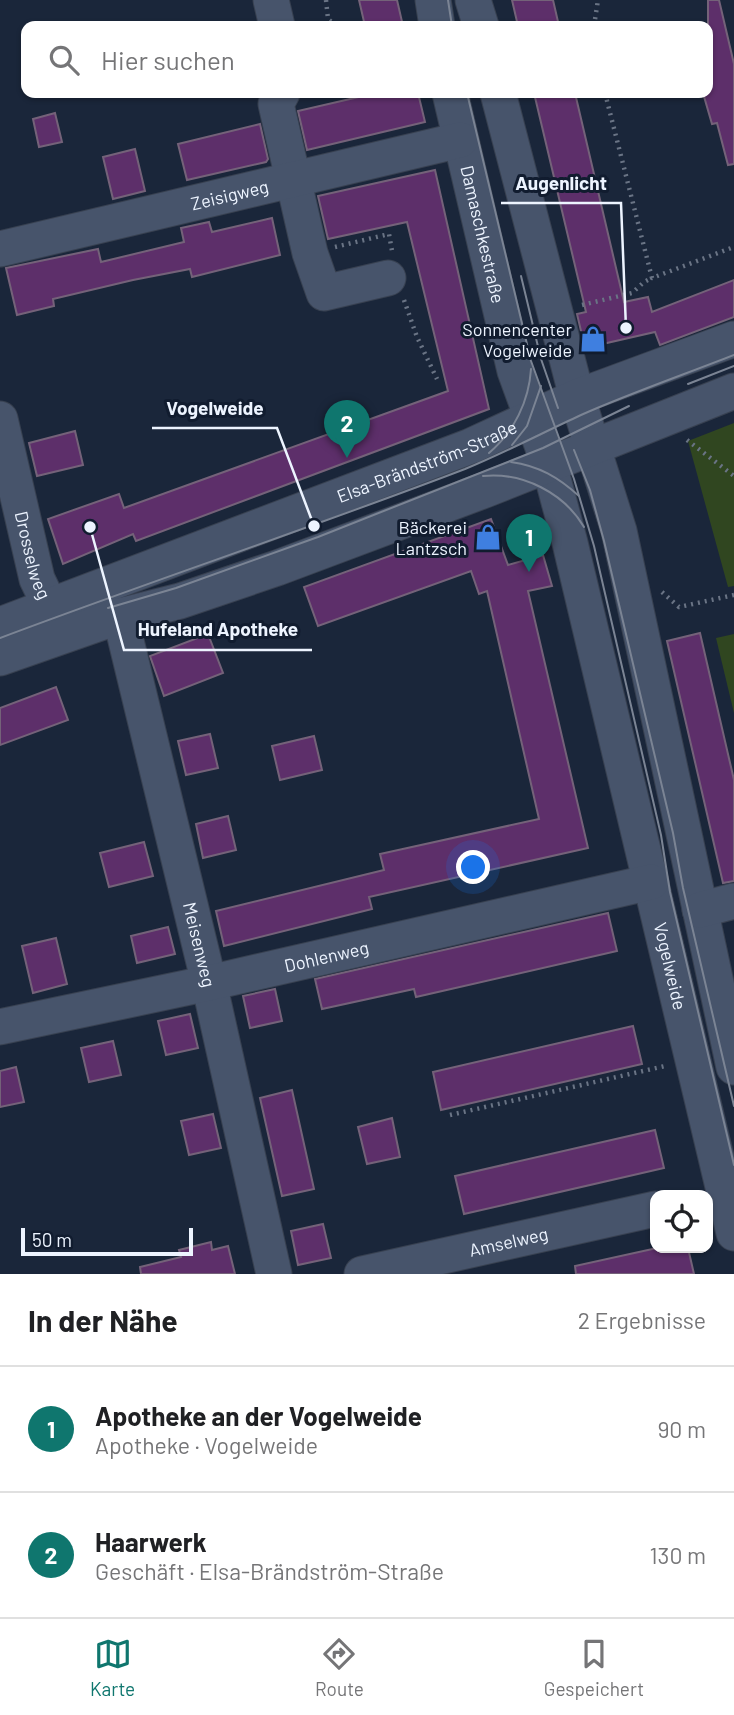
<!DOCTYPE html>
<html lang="de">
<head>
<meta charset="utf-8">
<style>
	body { margin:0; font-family:Barlow,sans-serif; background:#f2f2f2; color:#202124 }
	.controls { position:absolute; right:21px; bottom:21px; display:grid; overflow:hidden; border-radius:14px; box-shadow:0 2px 5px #0004 }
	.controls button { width:63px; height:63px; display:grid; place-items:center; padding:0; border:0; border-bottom:2px solid #e0e0e0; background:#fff; color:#202124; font:35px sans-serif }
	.scale { position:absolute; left:21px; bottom:18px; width:172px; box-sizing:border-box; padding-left:7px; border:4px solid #edf4ff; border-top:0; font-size:19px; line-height:24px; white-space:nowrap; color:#edf4ff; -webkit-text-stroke:5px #111c2f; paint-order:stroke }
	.you { position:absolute; left:474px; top:868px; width:24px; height:24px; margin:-18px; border:5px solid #fff; border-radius:50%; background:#1a73e8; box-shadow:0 0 0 10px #1a73e833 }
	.badge { display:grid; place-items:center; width:46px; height:46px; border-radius:50%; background:#0f766e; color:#fff; font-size:23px; font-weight:700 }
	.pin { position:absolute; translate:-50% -58px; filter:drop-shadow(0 2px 4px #0008) }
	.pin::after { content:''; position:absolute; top:37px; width:24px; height:21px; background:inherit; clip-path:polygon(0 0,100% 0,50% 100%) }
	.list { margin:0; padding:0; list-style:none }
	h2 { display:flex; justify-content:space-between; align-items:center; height:91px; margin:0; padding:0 28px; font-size:30px }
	h2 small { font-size:23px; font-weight:400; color:#757577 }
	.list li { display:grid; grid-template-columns:46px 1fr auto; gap:21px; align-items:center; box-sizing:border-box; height:126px; padding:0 28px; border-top:2px solid #e0e0e0 }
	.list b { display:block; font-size:26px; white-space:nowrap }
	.list p { margin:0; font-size:23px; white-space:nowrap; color:#757577 }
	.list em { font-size:23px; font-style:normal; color:#757577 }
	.icon { flex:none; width:38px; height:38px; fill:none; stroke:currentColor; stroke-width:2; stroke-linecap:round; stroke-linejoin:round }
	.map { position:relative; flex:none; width:734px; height:1274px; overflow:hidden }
	.search { position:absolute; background:#fff; box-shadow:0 2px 5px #0004; left:21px; right:21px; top:21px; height:77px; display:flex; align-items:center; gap:18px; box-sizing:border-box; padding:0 24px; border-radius:14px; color:#757577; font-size:26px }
	.sheet { height:343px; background:#fff }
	nav { display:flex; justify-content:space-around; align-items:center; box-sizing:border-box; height:98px; border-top:2px solid #e0e0e0; background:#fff; font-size:19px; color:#757577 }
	nav a { display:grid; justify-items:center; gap:4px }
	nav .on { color:#0f766e }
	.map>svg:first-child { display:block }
</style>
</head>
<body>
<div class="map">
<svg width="734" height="1274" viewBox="0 0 734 1274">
	<rect width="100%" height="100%" fill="#1a263a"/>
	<g fill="#304620">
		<polygon points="734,423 734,586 728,587 688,441"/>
		<polygon points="734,634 734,713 716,638"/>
	</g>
	<g fill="#5d2f6a" stroke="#746279" stroke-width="2">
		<polygon points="359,0 397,0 403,26 365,26"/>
		<polygon points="512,0 553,0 559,26 518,26"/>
		<polygon points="708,0 719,0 734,64 734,164 728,165 717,123 712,124 703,93 708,93"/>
		<polygon points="376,93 418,93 425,122 307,150 298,111"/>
		<polygon points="534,93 575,93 624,302 648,297 652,312 734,280 734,317 660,345 655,332 585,348 577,314 586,312"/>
		<polygon points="55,113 62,142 39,147 33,119"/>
		<polygon points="260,124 268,159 266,162 187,180 178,144"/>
		<polygon points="135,149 145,191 113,199 103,157"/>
		<polygon points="435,170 489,409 136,541 133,534 63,564 48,519 119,494 124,508 448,391 407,222 328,239 318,196"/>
		<polygon points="272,218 280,255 192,277 190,269 133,280 53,299 54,306 17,315 6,268 98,249 101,262 184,242 181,228 209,222 212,232"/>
		<polygon points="75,431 83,465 37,476 29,443"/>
		<polygon points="491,519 508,565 543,555 552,586 528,591 588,848 369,897 372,909 224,946 216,911 384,870 380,854 539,819 487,591 479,594 471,571 318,626 304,587"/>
		<polygon points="700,633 734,780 734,881 723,883 667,641"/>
		<polygon points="208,634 223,673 164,696 150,656"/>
		<polygon points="56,687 68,720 0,745 0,708"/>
		<polygon points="210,734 218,768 186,775 178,741"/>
		<polygon points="314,736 322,770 280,780 272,746"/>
		<polygon points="228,816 236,850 203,858 196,824"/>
		<polygon points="144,842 153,876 109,887 100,853"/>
		<polygon points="608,913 617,951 416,997 414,989 322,1009 315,979"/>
		<polygon points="168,927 175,954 137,963 131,936"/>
		<polygon points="56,938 67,984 33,993 22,946"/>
		<polygon points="275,989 282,1021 250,1028 243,996"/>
		<polygon points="190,1014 198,1048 166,1055 158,1021"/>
		<polygon points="633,1026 642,1064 441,1110 433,1072"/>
		<polygon points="113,1041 121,1075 89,1082 81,1048"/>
		<polygon points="16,1067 24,1102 0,1107 0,1071"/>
		<polygon points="292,1090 314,1189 282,1196 260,1098"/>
		<polygon points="213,1114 221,1148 189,1155 181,1121"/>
		<polygon points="392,1118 400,1157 367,1164 358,1127"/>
		<polygon points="655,1130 664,1168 464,1214 455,1176"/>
		<polygon points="323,1224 331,1258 298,1265 291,1231"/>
		<polygon points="211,1242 212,1250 228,1246 235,1274 141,1274 140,1267 181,1257 179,1250"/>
		<polygon points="657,1248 688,1248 694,1274 576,1274 575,1266"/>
	</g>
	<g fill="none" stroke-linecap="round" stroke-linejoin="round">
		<g stroke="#384151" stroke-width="37">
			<g id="minor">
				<polyline points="271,0 277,26"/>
				<polyline points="433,0 437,26"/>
				<polyline points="473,0 481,26"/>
				<polyline points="282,93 276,104 310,253 324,293 388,278"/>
				<path id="s1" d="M450,93l65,278 34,93 21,79 164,690"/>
				<polyline points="498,93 577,397 619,531 734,1067"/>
				<path id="s2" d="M0,249l460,-109"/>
				<path id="s3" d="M0,419l37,160 13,27"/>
				<path id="s4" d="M120,616l89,367 65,291"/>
				<path id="s5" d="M0,625l471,-179 106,-49 157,-58"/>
				<polyline points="0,658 120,616 180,601 277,568 485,490 734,391"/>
				<polyline points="700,910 734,901"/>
				<path id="s6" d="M0,1027l209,-44 442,-101"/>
				<path id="s7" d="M362,1274l293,-65"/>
			</g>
		</g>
		<g stroke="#6a7485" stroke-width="4.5" stroke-dasharray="2 5" stroke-linecap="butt">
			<polyline points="326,0 328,19 336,26"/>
			<polyline points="594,26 598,0"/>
			<polyline points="605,93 652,278 734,247"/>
			<polyline points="335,247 389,234 392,251"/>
			<polyline points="404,300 417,337 437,379"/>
			<polyline points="582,305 632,293 644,282 652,278"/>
			<polyline points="687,440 734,476"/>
			<polyline points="662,592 679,607 734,595"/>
			<polyline points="450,1115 665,1066"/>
		</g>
		<use href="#minor" stroke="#47546b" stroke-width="35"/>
		<g stroke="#7b8494" stroke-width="2">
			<polyline points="448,0 452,26"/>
			<polyline points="467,93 531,361 574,479 594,546 661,835 670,892 734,1165"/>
			<polyline points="521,276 541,359 558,408"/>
			<polyline points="688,384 734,366"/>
			<polyline points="512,445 527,426 541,386"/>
			<polyline points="574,450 590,490 604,541 673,833 683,888 734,1106"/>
			<path d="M489,453c25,-21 40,-52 42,-84"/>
			<path d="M511,462c28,4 47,15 68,34"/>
			<path d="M483,476c40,-4 81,17 101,51"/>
			<polyline points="108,608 176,588 318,537 543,448 629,406"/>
			<path d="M0,638c154,-58 311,-110 465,-169 39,-16 77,-36 116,-54 50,-22 102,-40 153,-60"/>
		</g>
	</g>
	<defs>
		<g id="shop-bare" transform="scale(2.1)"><path d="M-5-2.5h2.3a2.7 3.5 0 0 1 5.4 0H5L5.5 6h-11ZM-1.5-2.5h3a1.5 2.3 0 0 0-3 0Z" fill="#3f7fe0" stroke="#111c2f" stroke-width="2.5" paint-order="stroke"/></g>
	</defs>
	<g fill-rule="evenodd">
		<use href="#shop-bare" x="593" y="339"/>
		<use href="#shop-bare" x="488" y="537"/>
	</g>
	<g text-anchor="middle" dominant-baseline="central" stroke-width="6" stroke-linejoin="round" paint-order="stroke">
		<g font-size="18" fill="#edf4ff" stroke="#111c2f">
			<text stroke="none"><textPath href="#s2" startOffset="236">Zeisigweg</textPath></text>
			<text stroke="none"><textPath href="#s1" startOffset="145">Damaschkestraße</textPath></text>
			<text stroke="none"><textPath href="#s5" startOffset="457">Elsa-Brändström-Straße</textPath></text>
			<text stroke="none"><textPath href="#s3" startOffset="140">Drosselweg</textPath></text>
			<text stroke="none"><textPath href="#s4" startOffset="338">Meisenweg</textPath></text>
			<text stroke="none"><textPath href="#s6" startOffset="334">Dohlenweg</textPath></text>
			<text stroke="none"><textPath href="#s1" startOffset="901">Vogelweide</textPath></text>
			<text stroke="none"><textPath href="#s7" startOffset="150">Amselweg</textPath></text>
		</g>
		<g font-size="18" fill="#edf4ff" stroke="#111c2f" text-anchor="end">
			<text x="572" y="329">Sonnencenter<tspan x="572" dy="21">Vogelweide</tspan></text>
			<text x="467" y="527">Bäckerei<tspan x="467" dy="21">Lantzsch</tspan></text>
		</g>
	</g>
	<path fill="none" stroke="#edf4ff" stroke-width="2.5" d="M626 328L621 203H501M314 526L277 428H152M90 527L124 650H312"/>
	<g fill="#edf4ff" stroke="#111c2f" stroke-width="2.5">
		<circle cx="626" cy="328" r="7"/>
		<circle cx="314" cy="526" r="7"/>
		<circle cx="90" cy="527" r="7"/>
	</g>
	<g font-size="19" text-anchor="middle" font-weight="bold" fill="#edf4ff" stroke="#111c2f" stroke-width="6" stroke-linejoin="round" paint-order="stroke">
		<text x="561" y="190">Augenlicht</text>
		<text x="215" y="415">Vogelweide</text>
		<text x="218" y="636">Hufeland Apotheke</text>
	</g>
</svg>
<div class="controls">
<button><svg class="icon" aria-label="locate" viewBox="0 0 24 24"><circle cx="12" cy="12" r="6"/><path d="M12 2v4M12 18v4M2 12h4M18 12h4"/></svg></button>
</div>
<div class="scale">50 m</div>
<div class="you"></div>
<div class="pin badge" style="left:529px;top:572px">1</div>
<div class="pin badge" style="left:347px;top:458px">2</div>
<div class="search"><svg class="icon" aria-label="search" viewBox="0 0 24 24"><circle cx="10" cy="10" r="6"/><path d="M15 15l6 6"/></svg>Hier suchen</div>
</div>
<section class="sheet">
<h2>In der Nähe<small>2 Ergebnisse</small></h2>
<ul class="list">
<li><span class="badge">1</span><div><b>Apotheke an der Vogelweide</b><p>Apotheke · Vogelweide</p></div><em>90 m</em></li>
<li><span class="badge">2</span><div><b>Haarwerk</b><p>Geschäft · Elsa-Brändström-Straße</p></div><em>130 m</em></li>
</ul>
</section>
<nav>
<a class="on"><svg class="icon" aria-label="map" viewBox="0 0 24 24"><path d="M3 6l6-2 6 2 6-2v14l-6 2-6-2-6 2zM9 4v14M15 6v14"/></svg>Karte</a>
<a><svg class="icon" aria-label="directions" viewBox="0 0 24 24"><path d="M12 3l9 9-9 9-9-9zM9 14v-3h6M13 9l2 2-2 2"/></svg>Route</a>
<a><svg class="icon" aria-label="saved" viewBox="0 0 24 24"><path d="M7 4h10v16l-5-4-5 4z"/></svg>Gespeichert</a>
</nav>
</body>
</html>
